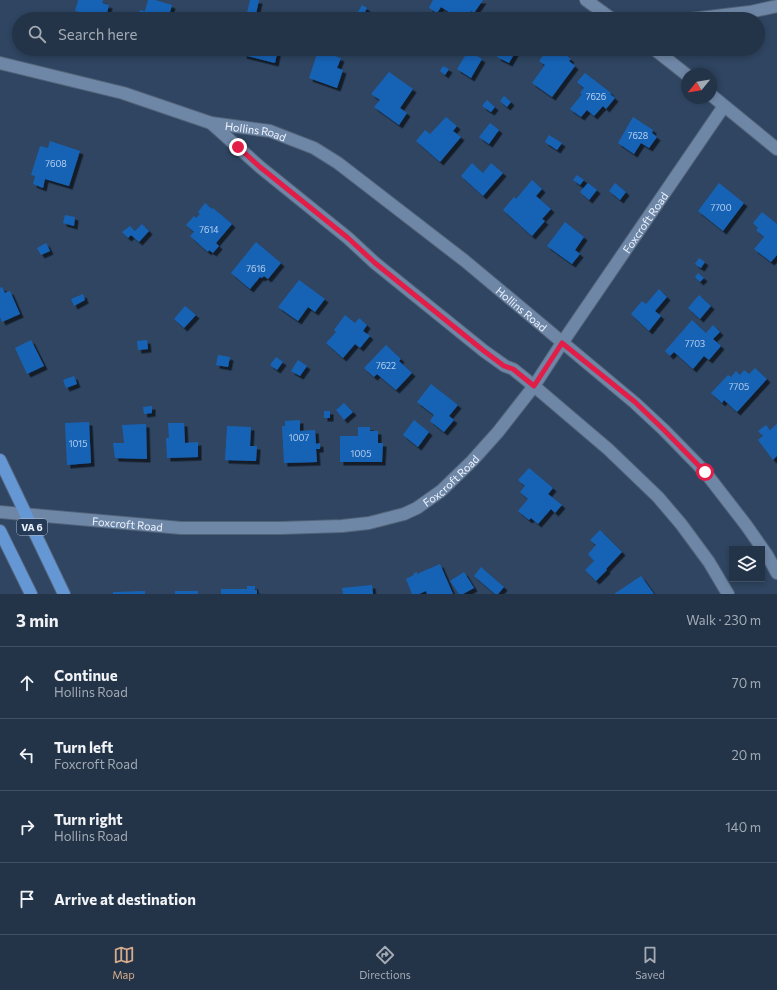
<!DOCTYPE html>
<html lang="en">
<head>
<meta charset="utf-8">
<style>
	body { margin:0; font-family:Commissioner,sans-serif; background:#2b3c50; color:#f1f3f6 }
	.controls { position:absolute; right:12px; bottom:12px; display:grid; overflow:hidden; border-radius:0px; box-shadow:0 2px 6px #0003 }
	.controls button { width:36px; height:36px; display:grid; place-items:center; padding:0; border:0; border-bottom:1px solid #404f61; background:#233449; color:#f1f3f6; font:20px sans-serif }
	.compass { position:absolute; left:681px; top:68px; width:36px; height:36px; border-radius:50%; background:#233449; box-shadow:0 2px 6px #0003; rotate:240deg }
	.stop { position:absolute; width:12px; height:12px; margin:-9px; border:3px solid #e11d48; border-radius:50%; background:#fff }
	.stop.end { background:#e11d48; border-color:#fff; box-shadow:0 1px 4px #0008 }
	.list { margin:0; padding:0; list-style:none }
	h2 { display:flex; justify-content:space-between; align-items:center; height:52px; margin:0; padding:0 16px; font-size:17px }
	h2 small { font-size:13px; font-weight:400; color:#a3aab4 }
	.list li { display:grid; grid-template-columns:26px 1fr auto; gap:12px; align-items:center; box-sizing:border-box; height:72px; padding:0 16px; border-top:1px solid #404f61 }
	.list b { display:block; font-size:15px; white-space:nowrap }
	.list p { margin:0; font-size:13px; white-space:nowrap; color:#a3aab4 }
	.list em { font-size:13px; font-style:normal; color:#a3aab4 }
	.icon { flex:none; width:22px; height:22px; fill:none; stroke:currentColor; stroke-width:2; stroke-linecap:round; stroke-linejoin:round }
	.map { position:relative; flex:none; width:777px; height:594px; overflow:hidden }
	.search { position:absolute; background:#233449; box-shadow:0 2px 6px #0003; left:12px; right:12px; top:12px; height:44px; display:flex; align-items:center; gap:10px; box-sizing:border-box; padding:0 14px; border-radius:22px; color:#a3aab4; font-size:15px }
	.sheet { height:340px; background:#233449 }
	nav { display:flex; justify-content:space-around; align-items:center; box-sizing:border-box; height:56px; border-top:1px solid #404f61; background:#233449; font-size:11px; color:#a3aab4 }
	nav a { display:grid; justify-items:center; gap:2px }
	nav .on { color:#d6ab8b }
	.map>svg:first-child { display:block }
</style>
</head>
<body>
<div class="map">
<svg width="777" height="594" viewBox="0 0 777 594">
	<defs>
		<filter id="shadow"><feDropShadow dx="3.5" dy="3.5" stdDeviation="0" flood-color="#0009"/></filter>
	</defs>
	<rect width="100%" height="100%" fill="#2f4561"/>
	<g fill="#1963b6" filter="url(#shadow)">
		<polygon points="78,0 103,0 102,3 109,5 106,17 75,11"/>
		<polygon points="148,0 155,0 172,5 168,19 137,19 140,10 145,11"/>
		<polygon points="250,0 259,0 256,14 247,13"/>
		<polygon points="433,0 483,0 474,13 471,11 465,19 460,19 441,7 437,13 429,8"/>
		<polygon points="362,5 367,8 364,14 358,12"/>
		<polygon points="203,15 223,18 223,19 203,19"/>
		<polygon points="244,49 278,49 275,63 243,55"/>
		<polygon points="502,49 517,49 509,63 497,57"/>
		<polygon points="548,49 554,53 556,51 562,56 564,54 571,59 569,61 575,66 552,97 532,83 545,65 539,61"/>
		<polygon points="318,51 341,58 337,68 343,70 337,88 309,78"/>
		<polygon points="468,51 482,59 471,78 457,69"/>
		<polygon points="443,66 449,69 445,75 440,71"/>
		<polygon points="389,72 413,89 400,108 407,113 399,125 374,107 380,100 371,94"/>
		<polygon points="585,73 611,93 610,94 615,98 606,109 603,106 594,116 587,110 581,117 570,109 582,94 580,93 584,88 577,82"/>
		<polygon points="504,96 511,102 507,107 500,101"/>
		<polygon points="487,100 495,107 491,112 482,106"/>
		<polygon points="446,117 457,126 453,131 461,137 440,162 416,141 425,130 430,134"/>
		<polygon points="633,117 653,130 652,133 657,137 649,148 641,143 634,154 618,143"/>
		<polygon points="490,123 499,130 489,144 479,137"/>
		<polygon points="549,135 562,143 557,150 545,142"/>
		<polygon points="50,141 80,151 69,186 45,179 43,188 33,184 35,176 31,175 40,146 48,148"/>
		<polygon points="472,163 483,173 491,163 503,173 483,196 461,176"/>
		<polygon points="577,175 584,180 580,185 573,180"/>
		<polygon points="532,180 542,189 536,196 551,209 542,219 545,221 532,236 503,210 514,197 516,199"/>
		<polygon points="588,183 597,190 589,200 580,192"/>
		<polygon points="615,183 626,192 620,200 609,191"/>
		<polygon points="719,183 744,203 723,231 698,211"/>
		<polygon points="205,203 212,209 213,208 232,224 216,243 219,246 213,253 209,250 208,252 190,236 194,232 186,225 194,216 196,218 200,214 198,212"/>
		<polygon points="762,212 777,224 777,255 771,262 754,249 764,237 756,230 758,228 753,223"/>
		<polygon points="65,215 75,217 74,226 63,223"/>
		<polygon points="565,222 584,237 575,250 580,254 572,264 547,246"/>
		<polygon points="142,224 149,231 139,242 131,235 128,238 122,232 130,226 135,231"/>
		<polygon points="256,242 281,263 268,279 264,276 262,278 260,277 250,289 231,273"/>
		<polygon points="46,243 50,251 41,255 37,248"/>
		<polygon points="699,258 705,262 701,268 695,264"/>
		<polygon points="698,273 704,278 700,282 695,277"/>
		<polygon points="299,280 325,299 315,312 308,307 298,321 278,307"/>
		<polygon points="2,287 5,293 10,291 20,314 2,322 0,317 0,288"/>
		<polygon points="659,289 667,297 655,311 661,316 649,331 631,314 642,301 646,304"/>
		<polygon points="83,294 85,300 74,306 71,299"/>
		<polygon points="699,295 711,306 700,319 688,308"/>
		<polygon points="185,306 196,315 184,328 174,319"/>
		<polygon points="345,315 355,323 359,318 367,325 363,331 370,336 360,348 355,344 343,358 326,343 336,332 334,330"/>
		<polygon points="692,320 706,333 713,325 720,332 713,339 721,346 709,360 704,356 693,369 674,352 670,356 665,351"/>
		<polygon points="31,340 44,366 27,374 15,348"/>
		<polygon points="147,340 148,349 138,350 137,341"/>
		<polygon points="386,345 401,359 399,361 412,373 396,390 377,374 374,377 364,368"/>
		<polygon points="218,355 230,357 228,367 216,365"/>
		<polygon points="276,357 283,362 277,370 270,365"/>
		<polygon points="298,360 307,366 300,376 291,371"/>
		<polygon points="755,368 767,379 737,412 724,400 722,403 711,393 728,375 731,377 736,371 740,375 744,370 749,374"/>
		<polygon points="74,376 77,384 66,388 63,380"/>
		<polygon points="431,384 458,405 449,416 454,420 444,432 430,421 434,415 417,402"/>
		<polygon points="344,403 353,412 344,420 336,410"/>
		<polygon points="152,406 152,413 144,414 143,407"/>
		<rect x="324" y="411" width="6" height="7"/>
		<polygon points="300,420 300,431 315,430 316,444 320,443 320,449 316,449 317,462 284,463 282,426 285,426 285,421"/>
		<polygon points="414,420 429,432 418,447 403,435"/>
		<polygon points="89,422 91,463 67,465 65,423"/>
		<polygon points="168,423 184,423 185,443 198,442 198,457 167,458 166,438 169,438"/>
		<polygon points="146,424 147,459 115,458 113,443 124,443 122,425"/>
		<polygon points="777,424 777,456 773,460 758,440 763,436 758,431 766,425 770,430"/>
		<polygon points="227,426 251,427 250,446 257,446 256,461 225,460"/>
		<polygon points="358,427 370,427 370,431 378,431 378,443 383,443 382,462 340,462 340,436 358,436"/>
		<polygon points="529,468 553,488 548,494 562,505 555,513 551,509 538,524 531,518 529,520 518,511 528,499 520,492 525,486 518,480"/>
		<polygon points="600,530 622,552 606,569 607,570 596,581 585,570 594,561 588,554 596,545 590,540"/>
		<polygon points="440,564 453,594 427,594 426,591 419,594 412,594 406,579 414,575 413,574 417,572 418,575 419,573"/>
		<polygon points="481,567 504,587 498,594 495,594 474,576"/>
		<polygon points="464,572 474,588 463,594 459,594 450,581"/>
		<polygon points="641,576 654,594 614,594"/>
		<polygon points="372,585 373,594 343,594 342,588"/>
		<polygon points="247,586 255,586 255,590 257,590 257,594 221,594 221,589 247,589"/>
		<polygon points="145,591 145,594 113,594 113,592"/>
		<rect x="175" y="591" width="23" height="3"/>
	</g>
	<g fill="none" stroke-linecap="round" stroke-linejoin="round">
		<g stroke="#526379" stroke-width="14">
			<g id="minor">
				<polyline points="586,0 612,19"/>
				<polyline points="691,19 750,12 777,6"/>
				<polyline points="654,49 687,75"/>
				<path id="s1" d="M0,63l123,30 88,30 59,8 44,17 24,15 127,98 170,142 29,27 41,42 41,53 21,30 10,18"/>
				<polyline points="711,95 777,149"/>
				<polyline points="211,123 260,167 348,238 375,263 484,351 505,366 513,369 534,386 608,449 658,497 681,524 709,562 728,594"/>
				<path id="s2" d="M0,512l181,16h100l61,-2 27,-3 35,-9 13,-6 24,-17 31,-30 26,-29 36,-46 28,-43 162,-237"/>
			</g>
		</g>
		<g stroke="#526379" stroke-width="14">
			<g id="primary">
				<polyline points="0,460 64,594"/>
				<polyline points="0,531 31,594"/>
			</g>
		</g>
		<use href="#minor" stroke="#6f87a7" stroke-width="12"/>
		<use href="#primary" stroke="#6697d5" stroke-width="12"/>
	</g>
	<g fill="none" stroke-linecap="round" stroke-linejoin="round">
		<polyline stroke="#e11d48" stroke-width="5" points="238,147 260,167 348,238 375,263 484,351 504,366 513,369 534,386 562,343 635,402 664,430 705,472"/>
	</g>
	<g text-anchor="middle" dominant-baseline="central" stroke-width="4" stroke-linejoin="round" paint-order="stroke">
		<g font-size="9" fill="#b7d0ed">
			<text x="596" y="96">7626</text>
			<text x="638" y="135">7628</text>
			<text x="56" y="163">7608</text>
			<text x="721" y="207">7700</text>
			<text x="209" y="229">7614</text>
			<text x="256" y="268">7616</text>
			<text x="695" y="343">7703</text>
			<text x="386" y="365">7622</text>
			<text x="739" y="386">7705</text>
			<text x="299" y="437">1007</text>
			<text x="78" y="443">1015</text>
			<text x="361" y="453">1005</text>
		</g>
		<rect fill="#253a56" stroke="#b0bccc" stroke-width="1" x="17" y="519" width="30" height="16" rx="3"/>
		<g font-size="10" font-weight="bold" fill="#ecf4ff">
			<text x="32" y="527">VA 6</text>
		</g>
		<g font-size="11" fill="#ecf4ff" stroke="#253a56">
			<text stroke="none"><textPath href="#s1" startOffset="265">Hollins Road</textPath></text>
			<text stroke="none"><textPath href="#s2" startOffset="788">Foxcroft Road</textPath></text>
			<text stroke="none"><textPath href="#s1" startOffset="589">Hollins Road</textPath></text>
			<text stroke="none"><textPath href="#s2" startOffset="464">Foxcroft Road</textPath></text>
			<text stroke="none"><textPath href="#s2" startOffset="128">Foxcroft Road</textPath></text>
		</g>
	</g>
</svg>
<div class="controls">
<button><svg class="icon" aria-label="layers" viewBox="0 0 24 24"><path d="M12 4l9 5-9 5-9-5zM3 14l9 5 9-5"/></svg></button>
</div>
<svg class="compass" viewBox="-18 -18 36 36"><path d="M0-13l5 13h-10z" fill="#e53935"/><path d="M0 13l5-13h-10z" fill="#a3aab4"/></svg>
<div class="stop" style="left:705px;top:472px"></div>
<div class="stop end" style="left:238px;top:147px"></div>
<div class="search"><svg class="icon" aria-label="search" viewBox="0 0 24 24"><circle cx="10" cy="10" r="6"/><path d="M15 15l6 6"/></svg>Search here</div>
</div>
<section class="sheet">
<h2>3 min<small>Walk · 230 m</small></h2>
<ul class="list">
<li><svg class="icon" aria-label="ahead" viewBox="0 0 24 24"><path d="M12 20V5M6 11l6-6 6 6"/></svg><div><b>Continue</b><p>Hollins Road</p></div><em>70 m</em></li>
<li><svg class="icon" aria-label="left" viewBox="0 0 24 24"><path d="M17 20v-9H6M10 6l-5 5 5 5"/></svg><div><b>Turn left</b><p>Foxcroft Road</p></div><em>20 m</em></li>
<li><svg class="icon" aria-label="right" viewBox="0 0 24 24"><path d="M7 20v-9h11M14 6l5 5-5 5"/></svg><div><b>Turn right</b><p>Hollins Road</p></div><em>140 m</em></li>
<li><svg class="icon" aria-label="arrive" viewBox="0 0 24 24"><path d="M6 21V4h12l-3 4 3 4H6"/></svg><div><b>Arrive at destination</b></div></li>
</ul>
</section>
<nav>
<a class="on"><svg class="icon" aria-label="map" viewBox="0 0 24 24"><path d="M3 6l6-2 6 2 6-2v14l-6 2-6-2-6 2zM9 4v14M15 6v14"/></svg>Map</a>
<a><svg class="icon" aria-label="directions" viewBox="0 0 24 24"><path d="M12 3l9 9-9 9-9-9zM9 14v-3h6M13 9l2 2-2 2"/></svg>Directions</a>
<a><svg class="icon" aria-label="saved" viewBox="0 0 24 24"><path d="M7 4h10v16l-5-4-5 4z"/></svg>Saved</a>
</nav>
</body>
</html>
